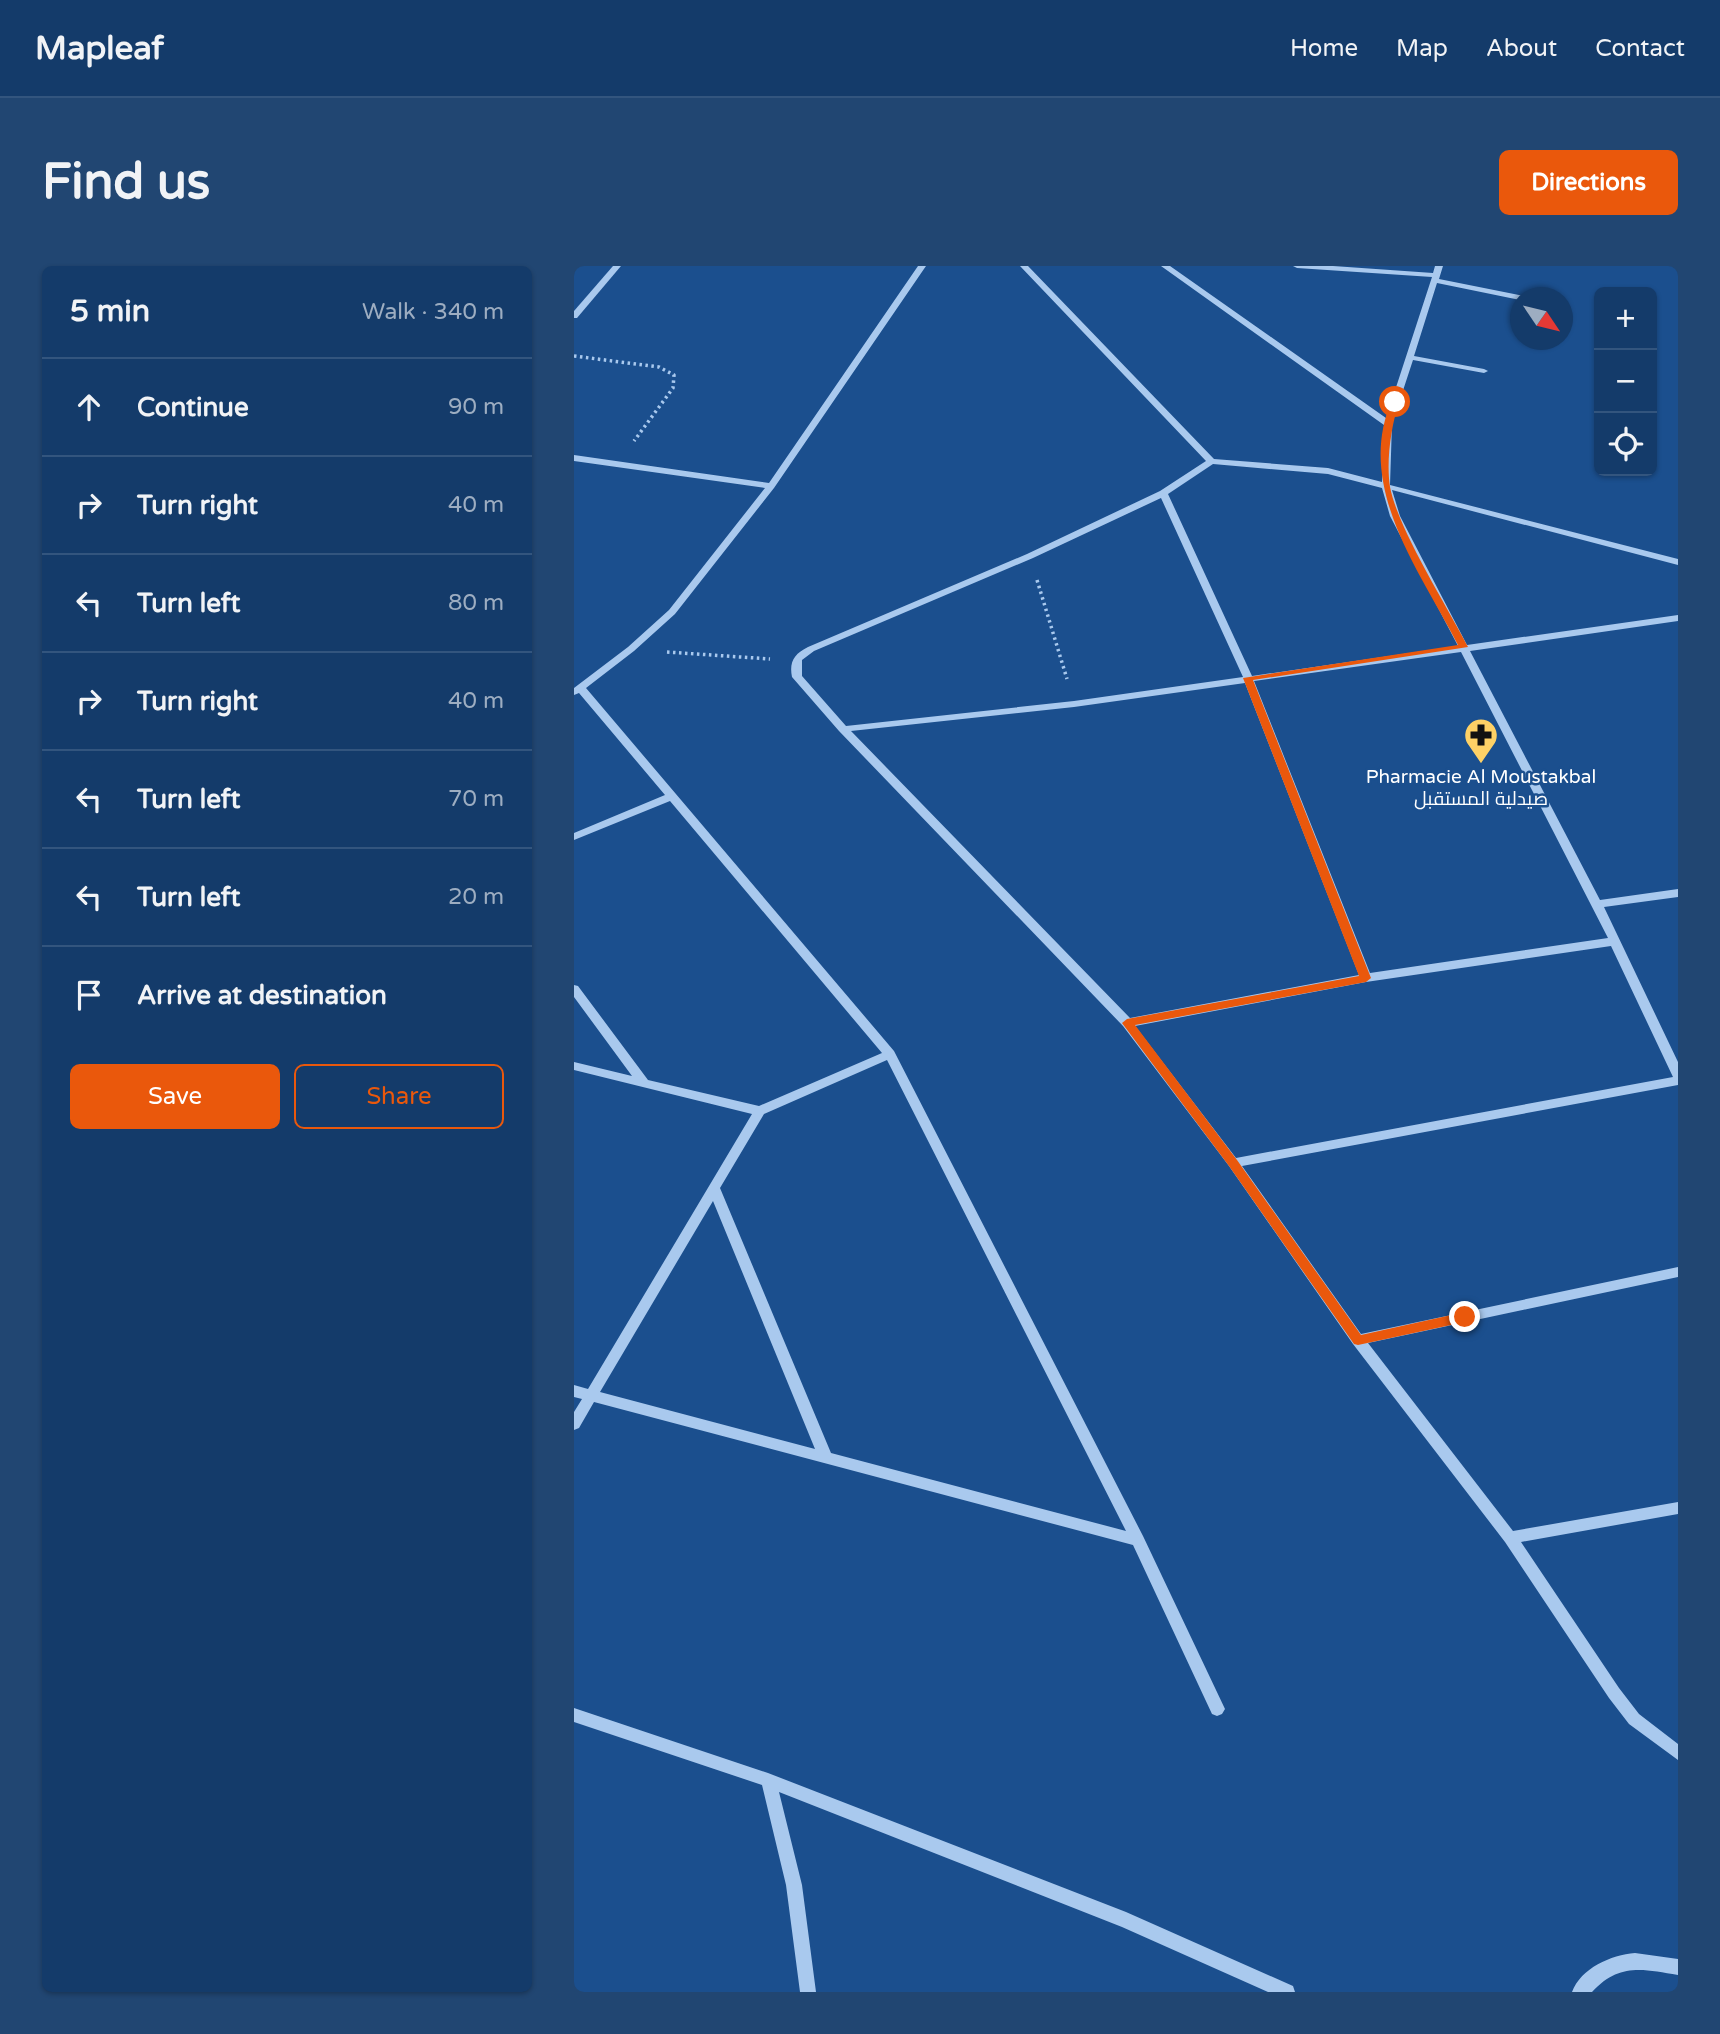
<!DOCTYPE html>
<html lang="en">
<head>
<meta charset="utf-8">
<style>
	body { margin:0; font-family:"Varela Round",Cairo,sans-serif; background:#214672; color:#f1f3f6 }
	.controls { position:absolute; right:21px; top:21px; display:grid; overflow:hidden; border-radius:10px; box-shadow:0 2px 5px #0004 }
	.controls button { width:63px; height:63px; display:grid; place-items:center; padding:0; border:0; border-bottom:2px solid #33557e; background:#143b6a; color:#f1f3f6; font:35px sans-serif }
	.compass { position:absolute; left:936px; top:21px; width:63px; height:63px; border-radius:50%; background:#143b6a; box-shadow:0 2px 5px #0004; rotate:125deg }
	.stop { position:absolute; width:21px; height:21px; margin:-16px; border:5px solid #ea580c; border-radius:50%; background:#fff }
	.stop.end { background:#ea580c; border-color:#fff; box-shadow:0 2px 7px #0008 }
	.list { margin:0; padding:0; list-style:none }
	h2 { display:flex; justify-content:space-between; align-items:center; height:91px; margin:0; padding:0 28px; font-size:30px }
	h2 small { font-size:23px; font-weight:400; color:#9dadc1 }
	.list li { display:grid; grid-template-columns:46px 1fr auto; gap:21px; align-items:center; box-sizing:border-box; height:98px; padding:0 28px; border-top:2px solid #33557e }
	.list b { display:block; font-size:26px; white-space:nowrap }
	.list em { font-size:23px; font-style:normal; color:#9dadc1 }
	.actions { display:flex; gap:14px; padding:21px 28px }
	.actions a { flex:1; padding:16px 0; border:2px solid #ea580c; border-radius:10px; text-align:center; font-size:24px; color:#ea580c }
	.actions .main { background:#ea580c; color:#fff }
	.icon { flex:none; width:38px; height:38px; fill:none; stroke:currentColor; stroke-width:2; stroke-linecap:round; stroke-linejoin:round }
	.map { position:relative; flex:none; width:1104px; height:1726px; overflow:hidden; border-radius:10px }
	header { display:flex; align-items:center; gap:42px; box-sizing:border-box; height:98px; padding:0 35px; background:#143b6a; border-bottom:2px solid #33557e }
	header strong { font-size:33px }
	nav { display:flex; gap:38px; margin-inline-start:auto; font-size:24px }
	.intro { display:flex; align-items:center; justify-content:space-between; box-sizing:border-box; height:168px; padding:0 42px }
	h1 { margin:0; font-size:49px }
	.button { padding:18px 32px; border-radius:10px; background:#ea580c; color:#fff; font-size:24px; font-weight:700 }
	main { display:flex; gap:42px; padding:0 42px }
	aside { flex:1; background:#143b6a; border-radius:10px; box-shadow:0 2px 5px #0004 }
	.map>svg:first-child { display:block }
</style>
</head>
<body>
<header>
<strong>Mapleaf</strong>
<nav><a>Home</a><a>Map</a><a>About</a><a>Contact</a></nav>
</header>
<div class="intro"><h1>Find us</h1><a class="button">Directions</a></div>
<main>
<aside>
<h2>5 min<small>Walk · 340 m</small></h2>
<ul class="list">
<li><svg class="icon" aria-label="ahead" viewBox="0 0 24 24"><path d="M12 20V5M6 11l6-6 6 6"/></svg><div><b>Continue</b></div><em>90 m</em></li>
<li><svg class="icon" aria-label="right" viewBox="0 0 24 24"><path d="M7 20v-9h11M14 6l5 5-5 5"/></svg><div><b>Turn right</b></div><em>40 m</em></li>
<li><svg class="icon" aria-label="left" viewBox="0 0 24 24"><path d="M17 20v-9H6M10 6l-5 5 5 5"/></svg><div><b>Turn left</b></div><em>80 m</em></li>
<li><svg class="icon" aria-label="right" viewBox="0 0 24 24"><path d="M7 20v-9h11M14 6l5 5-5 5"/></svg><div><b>Turn right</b></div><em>40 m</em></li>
<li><svg class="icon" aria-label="left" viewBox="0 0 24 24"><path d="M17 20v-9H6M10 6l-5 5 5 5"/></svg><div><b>Turn left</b></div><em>70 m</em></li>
<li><svg class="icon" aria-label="left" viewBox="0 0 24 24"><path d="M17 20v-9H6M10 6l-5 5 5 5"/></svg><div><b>Turn left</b></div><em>20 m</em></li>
<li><svg class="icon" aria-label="arrive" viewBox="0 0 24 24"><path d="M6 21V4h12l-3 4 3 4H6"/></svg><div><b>Arrive at destination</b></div></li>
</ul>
<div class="actions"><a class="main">Save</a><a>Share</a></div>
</aside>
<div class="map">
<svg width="1104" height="1726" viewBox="0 0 1104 1726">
	<rect width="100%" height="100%" fill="#1b4f8e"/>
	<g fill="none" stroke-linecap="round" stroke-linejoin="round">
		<g stroke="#a9c9ee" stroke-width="3.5" stroke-dasharray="2.5 3.5" stroke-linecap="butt">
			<polyline points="0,90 85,101 100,109 99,122 60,175"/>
			<polyline points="463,314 493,413"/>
			<polyline points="93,386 196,393"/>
		</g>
		<g fill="#a9c9ee" fill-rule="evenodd">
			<polygon points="39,0 47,0 3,52 0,52 0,45"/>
			<path d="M344,0h8l-152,222 -99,126 -41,37 -48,37 308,363 249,485 82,173 -3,5 -5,2 -5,-2 -79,-169 -539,-143 -15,26 -5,2v-18l8,-13 -8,-2v-12l14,4 164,-275 -178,-44v-8l58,14 -58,-79v-12l4,1 70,94 111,26 123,-53 -212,-252 -96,39v-7l91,-38 -86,-102 -5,2v-7l54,-41 41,-37 96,-122 -191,-27v-6l195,28zM313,794l239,471 -295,-78 -111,-265 44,-74zM139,935l102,248 -215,-57z"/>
			<path d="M446,0h8l186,193 114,9 54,14 2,-57 -223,-159h9l216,152 46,-141 -135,-9 -4,-2h40l100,7 2,-7h8l-4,13 85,17 -4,2v2l-83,-17 -23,73 70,13 4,2 -4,2 -71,-13 -21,64 -2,61 288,74v6l-286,-75 8,26 67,129 211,-30v6l-208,30 130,249 78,-11v8l-74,10 74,155v23l-436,81 119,168 317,-67v10l-310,66 145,188 165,-29v12l-157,28 98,146 20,26 39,30v16l-49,-36 -20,-26 -104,-156 -152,-198 -124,-178 -106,-140 -284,-295 -47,-54c-3,-15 2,-23 16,-30l219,-93 133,-63 46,-30zM639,198l115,10 54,14 8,28 68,130 -206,30 -84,-182zM587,232l82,179 -169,24 -228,25 -44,-50v-16l12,-9 219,-93zM887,386l147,286 -238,35 -116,-292zM671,417l114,292 -229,43 -279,-287 223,-24zM1037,680l62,131 -437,81 -101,-132 231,-44z"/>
			<polygon points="0,1442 194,1507 552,1646 719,1720 721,1726 694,1726 548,1661 205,1526 228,1619 242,1726 226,1726 212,1619 188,1519 0,1456"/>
			<path d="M1061,1687l43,6v16c-36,-6 -59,-12 -86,17h-20c9,-24 39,-37 63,-39z"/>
		</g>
	</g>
	<path fill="#ea580c" d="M818,134l7,2c-8,25 -13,59 -9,85 8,42 57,119 78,160l-215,33 118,298 -5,4 -231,43 102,135 124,175 104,-23 6,5 -6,5 -107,23 -4,-1 -125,-178 -107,-143 5,-4 232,-43 -116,-298 215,-33c-38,-74 -104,-159 -66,-245z"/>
	<defs>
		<g id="pharmacy-pin" transform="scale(1.75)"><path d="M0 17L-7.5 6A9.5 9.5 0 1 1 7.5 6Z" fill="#fed166" stroke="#1b4f8e"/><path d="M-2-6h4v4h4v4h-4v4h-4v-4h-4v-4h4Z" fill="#111"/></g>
	</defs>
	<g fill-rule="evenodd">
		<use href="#pharmacy-pin" x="907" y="469"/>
	</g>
	<g text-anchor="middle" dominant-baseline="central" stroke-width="5" stroke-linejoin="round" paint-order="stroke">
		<g font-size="19" fill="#fff" stroke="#1b4f8e">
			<text x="907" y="511">Pharmacie Al Moustakbal<tspan x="907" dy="22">صيدلية المستقبل</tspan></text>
		</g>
	</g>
</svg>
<div class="controls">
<button>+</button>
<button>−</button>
<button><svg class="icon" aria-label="locate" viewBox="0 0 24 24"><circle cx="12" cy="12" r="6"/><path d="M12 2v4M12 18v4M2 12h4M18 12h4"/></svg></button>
</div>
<svg class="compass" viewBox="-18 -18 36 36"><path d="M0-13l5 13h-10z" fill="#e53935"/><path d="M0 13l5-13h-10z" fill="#9dadc1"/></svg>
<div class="stop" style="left:821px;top:136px"></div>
<div class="stop end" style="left:891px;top:1051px"></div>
</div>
</main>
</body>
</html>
